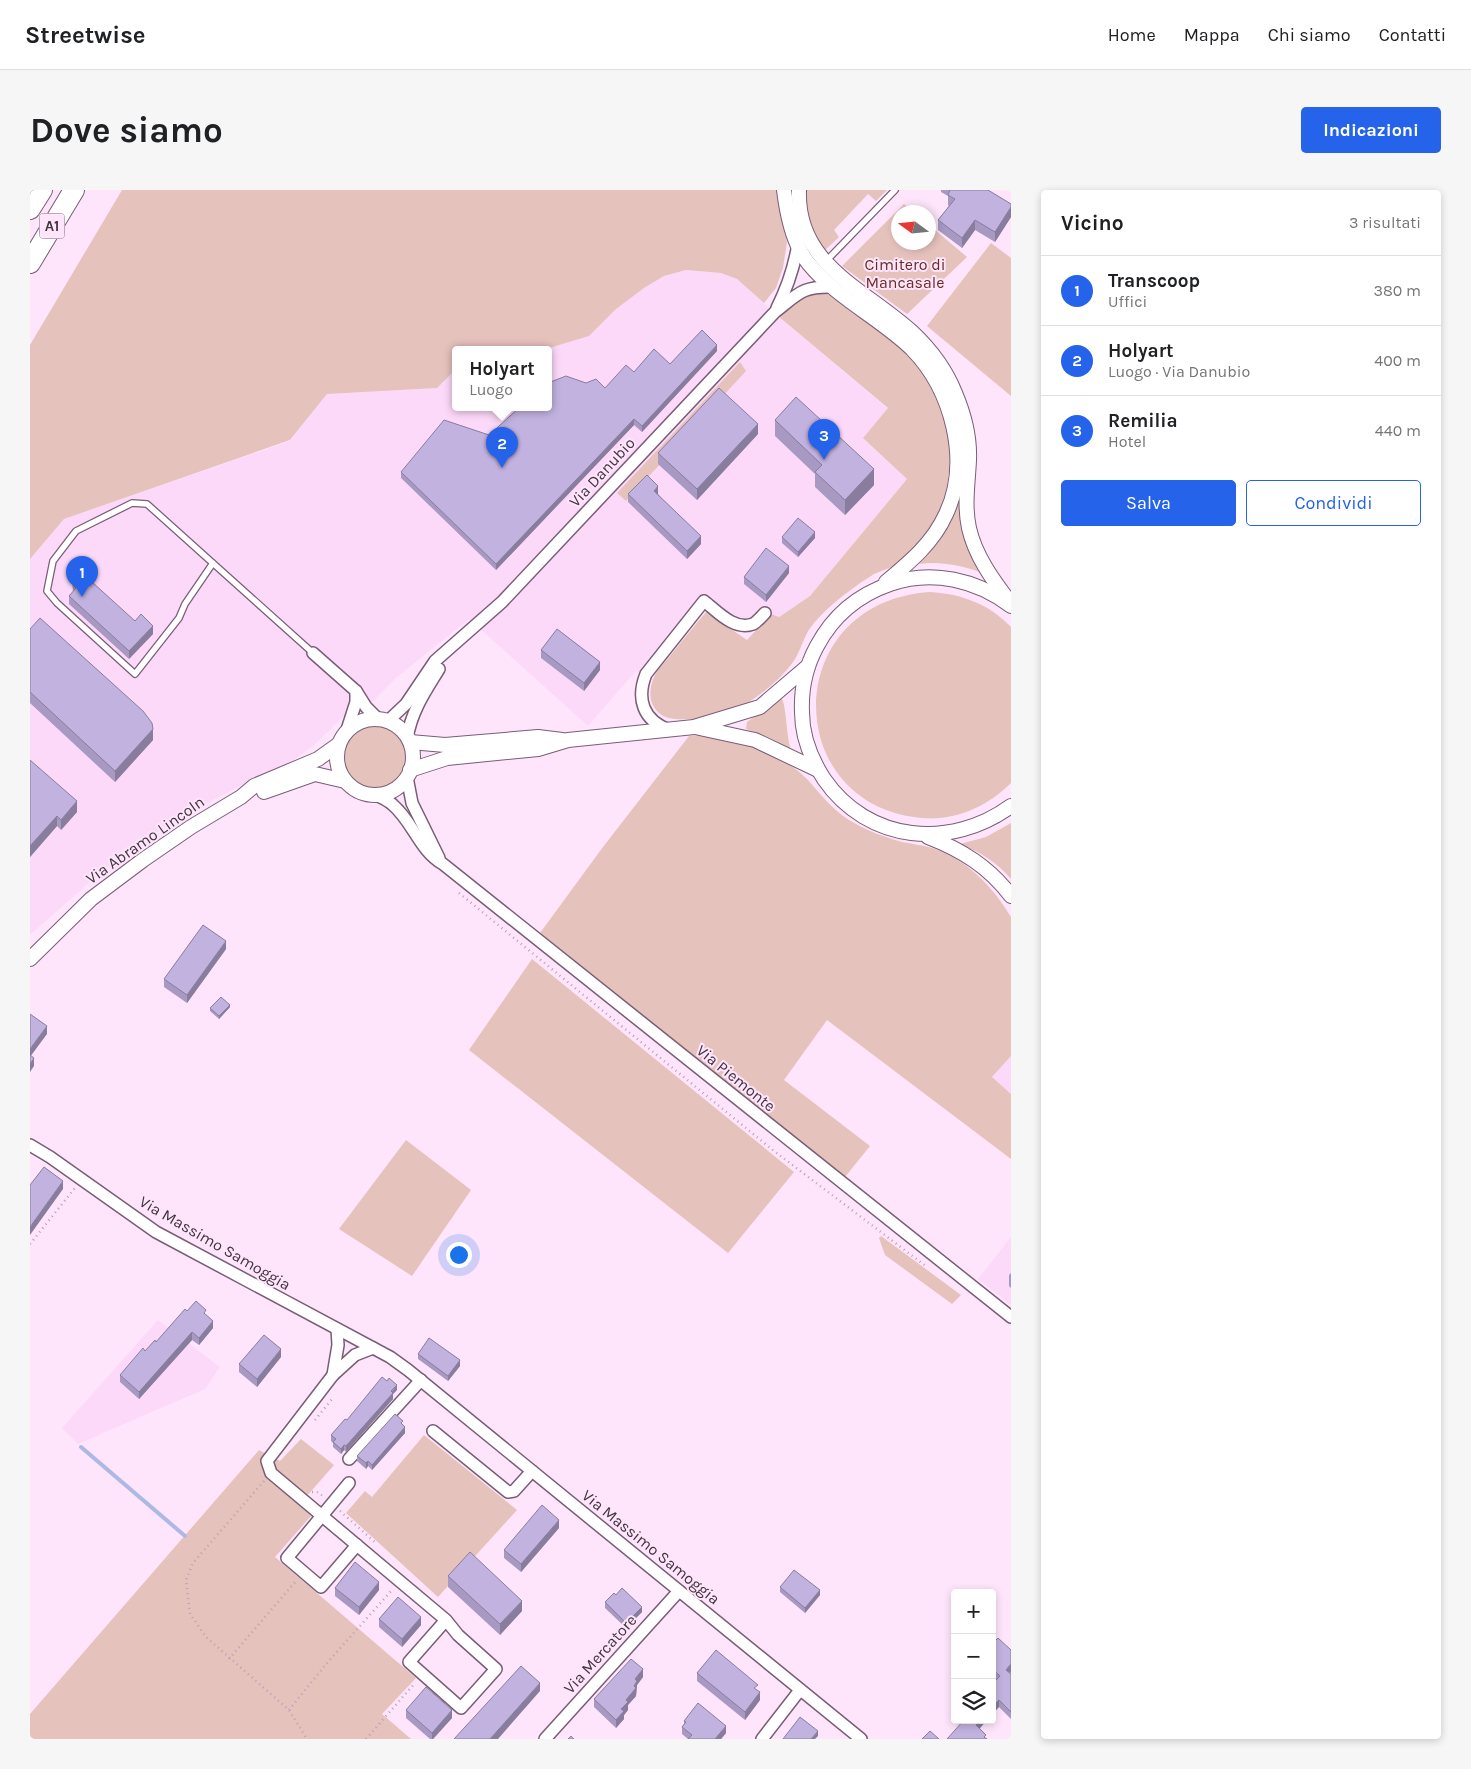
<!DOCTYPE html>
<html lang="it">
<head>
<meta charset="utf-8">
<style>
	body { margin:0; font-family:Karla,sans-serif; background:#f6f6f6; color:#202124 }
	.controls { position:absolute; right:15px; bottom:15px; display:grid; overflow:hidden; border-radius:5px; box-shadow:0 2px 8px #0003 }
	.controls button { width:45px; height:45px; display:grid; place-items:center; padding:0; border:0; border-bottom:1px solid #e0e0e0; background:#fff; color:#202124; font:25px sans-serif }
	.compass { position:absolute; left:861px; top:15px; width:45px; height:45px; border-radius:50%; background:#fff; box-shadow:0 2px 8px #0003; rotate:285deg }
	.you { position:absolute; left:428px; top:1064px; width:18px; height:18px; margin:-12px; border:4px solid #fff; border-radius:50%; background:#1a73e8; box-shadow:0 0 0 8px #1a73e833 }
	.badge { display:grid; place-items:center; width:32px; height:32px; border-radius:50%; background:#2563eb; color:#fff; font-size:16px; font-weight:700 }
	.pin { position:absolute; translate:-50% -41px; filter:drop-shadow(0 1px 2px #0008) }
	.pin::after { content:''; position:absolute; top:26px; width:18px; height:15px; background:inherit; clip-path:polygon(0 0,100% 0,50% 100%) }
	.popup { position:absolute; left:422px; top:156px; width:100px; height:65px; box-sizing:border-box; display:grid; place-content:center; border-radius:5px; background:#fff; filter:drop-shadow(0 1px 4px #0005); font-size:16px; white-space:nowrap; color:#757577 }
	.popup b { font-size:19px; color:#202124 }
	.popup::after { content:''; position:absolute; left:50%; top:100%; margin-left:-10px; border:10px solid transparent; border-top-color:#fff }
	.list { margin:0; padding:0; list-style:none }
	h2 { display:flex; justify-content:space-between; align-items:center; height:65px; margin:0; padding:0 20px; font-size:21px }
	h2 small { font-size:16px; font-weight:400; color:#757577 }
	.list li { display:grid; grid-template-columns:32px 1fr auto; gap:15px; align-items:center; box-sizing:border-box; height:70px; padding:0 20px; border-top:1px solid #e0e0e0 }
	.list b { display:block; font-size:19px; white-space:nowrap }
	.list p { margin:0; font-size:16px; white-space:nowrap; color:#757577 }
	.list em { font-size:16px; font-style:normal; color:#757577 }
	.actions { display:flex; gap:10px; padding:15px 20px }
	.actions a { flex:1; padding:11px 0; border:1px solid #2563eb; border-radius:5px; text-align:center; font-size:18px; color:#2563eb }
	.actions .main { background:#2563eb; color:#fff }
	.icon { flex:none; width:28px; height:28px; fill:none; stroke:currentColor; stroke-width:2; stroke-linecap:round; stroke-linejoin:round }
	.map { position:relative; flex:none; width:981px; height:1549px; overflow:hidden; border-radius:5px }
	header { display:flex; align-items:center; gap:30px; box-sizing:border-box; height:70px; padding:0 25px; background:#fff; border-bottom:1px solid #e0e0e0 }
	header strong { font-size:24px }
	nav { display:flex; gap:28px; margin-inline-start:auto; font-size:18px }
	.intro { display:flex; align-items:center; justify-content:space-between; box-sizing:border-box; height:120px; padding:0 30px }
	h1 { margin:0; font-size:35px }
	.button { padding:12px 22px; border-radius:5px; background:#2563eb; color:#fff; font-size:18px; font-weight:700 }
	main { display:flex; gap:30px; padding:0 30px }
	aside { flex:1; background:#fff; border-radius:5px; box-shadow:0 2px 8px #0003 }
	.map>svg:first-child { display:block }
</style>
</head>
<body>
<header>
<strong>Streetwise</strong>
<nav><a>Home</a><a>Mappa</a><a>Chi siamo</a><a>Contatti</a></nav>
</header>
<div class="intro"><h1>Dove siamo</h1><a class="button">Indicazioni</a></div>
<main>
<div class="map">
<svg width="981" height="1549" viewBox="0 0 981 1549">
	<rect width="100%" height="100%" fill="#fee5fb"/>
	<g fill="#fdd9f9">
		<polygon points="656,80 691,83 707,89 748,126 858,219 833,248 877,289 780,406 748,427 719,444 674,411 616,484 606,481 558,536 439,429 366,488 342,512 312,528 282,557 259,573 220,591 160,622 94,662 0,745 0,369 34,329 260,251 297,204 407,198 422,183 426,183 426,217 518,217 518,159 516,159 559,146 586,119 614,98 634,86"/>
		<polygon points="981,866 981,904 962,887"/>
		<polygon points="981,1047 981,1115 948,1089"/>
		<polygon points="128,1130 190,1177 175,1199 48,1254 32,1238"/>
	</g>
	<g fill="#e6c2bd">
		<polygon points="92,0 746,0 757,52 753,78 746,98 734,113 707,89 691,83 656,80 634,86 614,98 586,119 559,146 516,159 426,159 426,183 422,183 407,198 297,204 260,250 34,329 0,369 0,155"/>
		<polygon points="773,0 857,0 846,11 838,4 804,40 809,47 792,63 775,24"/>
		<polygon points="874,14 884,22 868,22 868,52 898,52 899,35 937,67 877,124 812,76"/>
		<polygon points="961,53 981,68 981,206 897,136"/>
		<path d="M787,101l9,2 7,4c28,20 60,39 83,66 41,47 47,132 4,179 -7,8 -16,17 -25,23 -8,5 -17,6 -24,11 -13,8 -26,18 -37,27 -10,9 -22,20 -28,32 -4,8 -7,19 -13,27 -18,25 -54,51 -84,57 -5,1 -10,0 -15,0 -12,0 -28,2 -36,-7 -10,-10 -9,-23 -4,-35 3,-7 11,-15 16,-21 12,-15 24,-30 36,-44l41,28 24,-26 8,3 31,-21 97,-117 -44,-41 25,-30 -110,-92 16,-15z"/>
		<polygon points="710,172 716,181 596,311 587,303"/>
		<path d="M929,306c1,31 5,50 21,76 -21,-7 -40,-11 -61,-8 20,-23 31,-37 40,-68z"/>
		<path d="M900,402c32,2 59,12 81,35v156c-23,23 -55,38 -89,35 -142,-12 -143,-216 8,-226z"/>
		<path d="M751,507c6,9 5,39 10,53l-21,-12 -24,-9 1,-7z"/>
		<circle cx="345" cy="567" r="31"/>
		<path d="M670,545c39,7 80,16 108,45 13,15 24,29 41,40 16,10 35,17 53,22 10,2 20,3 30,6 35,11 61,39 79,69v139l-19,21 19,17v65l-184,-139 -43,60 86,66 -25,31 -305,-244 63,-86 86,-111z"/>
		<path d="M981,633v56c-13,-16 -31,-27 -51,-35l26,-7z"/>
		<polygon points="502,769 764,982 698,1063 439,860"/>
		<polygon points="376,950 441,1000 382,1086 309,1039"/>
		<polygon points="851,1046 931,1105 922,1114 855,1065 849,1048"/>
		<polygon points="394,1245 487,1320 408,1407 316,1323 335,1301 342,1307"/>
		<polygon points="271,1249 304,1275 269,1315 281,1326 245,1367 386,1488 352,1524 381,1549 0,1549 0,1524 229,1260 250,1271"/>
	</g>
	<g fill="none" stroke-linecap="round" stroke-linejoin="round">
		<polyline stroke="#acb9e5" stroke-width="4" points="51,1257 155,1346"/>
		<g stroke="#785e75" stroke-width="8">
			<g id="service">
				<polyline points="801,66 865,0"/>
				<polyline points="183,373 155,414 149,428 105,484 27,413 17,401 23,371 46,341 102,313 117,314 283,463"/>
			</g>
		</g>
		<g stroke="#785e75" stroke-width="14">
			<g id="minor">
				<path d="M747,118c11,-22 17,-40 21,-64"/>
				<polyline points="283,463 326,501 336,517 348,529"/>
				<path d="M358,531l18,-17 29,-43 67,-59 273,-290c23,-18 27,-26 58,-25"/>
				<polyline points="317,540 326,512 326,501"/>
				<path d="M639,540c-26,-10 -33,-31 -23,-56l58,-73c13,10 30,30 49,23 4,-2 8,-7 12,-11"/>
				<path d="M377,548c5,-28 18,-46 32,-69"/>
				<polyline points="377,587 382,613 409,668"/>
				<path d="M346,605c6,3 12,5 17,10 20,17 26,45 50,59l568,453"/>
				<polyline points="0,955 20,967 126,1042 360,1167 378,1180 831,1549"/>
				<polyline points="343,1158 325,1165 303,1185 237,1271 241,1283 416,1430 379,1472 431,1518 466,1479 428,1445 416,1430"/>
				<polyline points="303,1185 308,1155 307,1139"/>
				<polyline points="403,1241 478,1302 484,1301 502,1281"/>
				<polyline points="319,1269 391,1190"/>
				<polyline points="319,1293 257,1368 291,1397 327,1355"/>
				<polyline points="515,1549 649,1401"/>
				<polyline points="732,1549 770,1500"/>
			</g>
		</g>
		<g stroke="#785e75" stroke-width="16">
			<g id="tertiary">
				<path d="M754,0c3,25 9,55 25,74 29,35 71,54 103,85 40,41 59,112 34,165 -13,29 -36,48 -60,68"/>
				<path d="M769,0c-3,75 66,99 113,142 18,17 34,38 43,61 9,21 15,44 14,67 -1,23 -5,45 0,68 6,27 23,51 40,73"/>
				<path d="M981,416c-34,-26 -79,-37 -121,-22 -32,11 -57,32 -73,62 -11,20 -16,43 -15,66 0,24 9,47 22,67 44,64 127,71 187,27"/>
				<circle cx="345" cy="567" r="38"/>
				<polyline points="665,537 725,550 788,580"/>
				<polyline points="380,552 415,555 508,547 532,550"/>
				<polyline points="380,580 417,568 508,559 538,550 664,537 730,517 778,476"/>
				<polyline points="234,602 285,584 315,591"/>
				<path d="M898,647c34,13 61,30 83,59"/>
				<polyline points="0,769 61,709 113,670 161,637 211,607 224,596 288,569 309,554"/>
			</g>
		</g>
		<g stroke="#785e75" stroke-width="22">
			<g id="motorway">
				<polyline points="0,19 12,0"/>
				<polyline points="0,73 44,0"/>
			</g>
		</g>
		<g stroke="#b6a2b3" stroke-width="2.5" stroke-dasharray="1 4" stroke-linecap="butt">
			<polyline points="429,703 744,961 897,1077"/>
			<polyline points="0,1054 45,998"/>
			<polyline points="285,1230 302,1209"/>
			<polyline points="234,1291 163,1373 156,1390 160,1424 176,1447 259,1520 277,1549"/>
			<polyline points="282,1302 287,1302 293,1306"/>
			<polyline points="310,1321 347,1354"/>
			<polyline points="199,1469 266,1391"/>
			<polyline points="259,1520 297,1473 362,1400"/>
			<polyline points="336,1549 385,1493"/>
		</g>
		<use href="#service" stroke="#fff" stroke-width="5.5"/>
		<use href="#minor" stroke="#fff" stroke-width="11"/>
		<use href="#tertiary" stroke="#fff" stroke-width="14"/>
		<use href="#motorway" stroke="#fff" stroke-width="20"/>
	</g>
	<g fill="#a799c1">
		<polygon points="911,0 958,0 981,14 981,27 965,52 945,40 932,58 908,40 908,30 919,16 918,15 918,6 911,2"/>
		<polygon points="687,161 612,242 604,235 466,380 371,288 371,282 459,245 556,193 575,198 604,182 640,174"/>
		<polygon points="745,230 844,295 815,325 785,297 785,284 745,246"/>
		<polygon points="728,244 667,310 628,274 628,263"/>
		<polygon points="598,304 628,304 671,354 657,369 598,312"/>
		<polygon points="752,347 785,348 768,367 752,353"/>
		<polygon points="759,383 736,412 714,394 714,387"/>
		<polygon points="42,391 105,431 123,444 99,469 39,414 39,406 43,402"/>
		<polygon points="0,439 123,550 85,592 0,513"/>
		<polygon points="511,460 570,480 554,501 511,468"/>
		<polygon points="0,570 47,622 31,640 27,636 0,667"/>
		<polygon points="196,759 157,813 134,797 134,789"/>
		<polygon points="200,817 189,829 180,821 180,818"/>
		<polygon points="981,1083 981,1098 979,1096 979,1085"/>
		<polygon points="157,1121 176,1125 183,1138 169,1155 162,1150 109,1209 90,1192 90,1185 126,1152"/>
		<polygon points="388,1164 430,1176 418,1191 388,1169"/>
		<polygon points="251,1167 227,1197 209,1182 209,1174"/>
		<polygon points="367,1200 363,1204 363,1209 316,1262 314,1260 311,1264 303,1257 303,1253 301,1251 301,1245 317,1230"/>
		<polygon points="373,1235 375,1243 342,1280 338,1276 336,1279 327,1271 327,1266"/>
		<polygon points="529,1338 491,1382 474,1368 474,1360"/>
		<polygon points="418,1386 492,1421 470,1445 418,1397"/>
		<polygon points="750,1397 790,1405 775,1423 750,1402"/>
		<polygon points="305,1398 349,1400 329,1425 305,1406"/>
		<polygon points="586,1405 612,1422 596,1438 575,1418 575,1412"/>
		<polygon points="349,1429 391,1435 372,1457 349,1437"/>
		<polygon points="962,1454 981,1460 981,1482 980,1483 981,1484 981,1529 969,1517 966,1490 962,1486"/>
		<polygon points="667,1483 728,1501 730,1510 715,1530 667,1491"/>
		<polygon points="613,1487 607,1495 606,1506 598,1515 598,1520 594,1525 594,1529 586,1538 564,1517 564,1509"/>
		<polygon points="376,1520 422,1528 403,1549 400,1549 376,1528"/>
		<polygon points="654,1531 696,1543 691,1549 658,1549 652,1544 652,1537 654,1534"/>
	</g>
	<g fill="#887d9d">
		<polygon points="981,17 981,27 965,52 965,42"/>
		<polygon points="945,30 945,40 932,58 932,48"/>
		<polygon points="687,155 687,161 612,242 612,236"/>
		<polygon points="604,229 604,235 466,380 466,374"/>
		<polygon points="728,234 728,244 667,310 667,299"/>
		<polygon points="844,279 844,295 815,325 815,310"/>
		<polygon points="628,296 628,304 624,309 624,301"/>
		<polygon points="785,342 785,348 768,367 768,362"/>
		<polygon points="671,346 671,354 657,369 657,361"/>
		<polygon points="759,376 759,383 736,412 736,405"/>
		<polygon points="123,436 123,444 99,469 99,461"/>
		<polygon points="570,472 570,480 554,501 554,493"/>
		<polygon points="123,539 123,550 85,592 85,581"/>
		<polygon points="47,611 47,622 31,640 31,630"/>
		<polygon points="27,626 27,636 0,667 0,656"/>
		<polygon points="196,751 196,759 157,813 157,805"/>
		<polygon points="200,815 200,817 189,829 189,826"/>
		<polygon points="17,836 17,844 0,867 0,859"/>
		<polygon points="4,868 4,876 0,882 0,874"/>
		<polygon points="33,991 33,999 0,1045 0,1037"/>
		<polygon points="183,1131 183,1138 169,1155 169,1148"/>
		<polygon points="162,1142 162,1150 109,1209 109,1202"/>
		<polygon points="251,1159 251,1167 227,1197 227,1189"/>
		<polygon points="430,1170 430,1176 418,1191 418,1186"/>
		<polygon points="367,1195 367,1200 363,1204 363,1209 316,1262 316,1256"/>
		<polygon points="375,1237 375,1243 342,1280 342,1275"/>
		<polygon points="314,1255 314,1260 311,1264 311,1259"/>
		<polygon points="338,1271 338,1276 336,1279 336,1273"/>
		<polygon points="529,1330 529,1338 491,1382 491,1374"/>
		<polygon points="349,1392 349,1400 329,1425 329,1417"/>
		<polygon points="790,1400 790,1405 775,1423 775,1418"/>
		<polygon points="492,1411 492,1421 470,1445 470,1434"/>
		<polygon points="612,1417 612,1422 596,1438 596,1433"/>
		<polygon points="391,1427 391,1435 372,1457 372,1449"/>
		<polygon points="981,1474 981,1482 976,1487 976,1480"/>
		<polygon points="613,1479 613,1487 607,1495 606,1506 598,1515 598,1520 594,1525 594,1529 586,1538 586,1530 604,1496 605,1489"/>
		<polygon points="510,1493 510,1501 468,1549 460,1549"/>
		<polygon points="730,1502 730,1510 715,1530 715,1522"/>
		<polygon points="969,1510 969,1517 962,1525 962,1517"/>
		<polygon points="422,1520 422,1528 403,1549 402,1549 402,1543"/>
		<polygon points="950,1530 957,1530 946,1543 946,1535"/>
		<polygon points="696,1536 696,1543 691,1549 685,1549"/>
		<polygon points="788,1541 788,1546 785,1549 781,1549"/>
	</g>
	<g fill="#c2b2e0" stroke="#887d9d">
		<polygon points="920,0 958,0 981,14 981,17 965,42 945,30 932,48 908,30 925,9 918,5"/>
		<polygon points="672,140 687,155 612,236 604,229 466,374 371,282 414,230 459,245 490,217 518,217 518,193 536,186 556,193 566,189 575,198 596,175 604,182 624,159 640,174"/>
		<polygon points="689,198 728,234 667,299 628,263"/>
		<polygon points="766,207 844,279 815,310 785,282 792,275 745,230"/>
		<polygon points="617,285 628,296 624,301 671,346 657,361 598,304"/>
		<polygon points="768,328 785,342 768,362 752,347"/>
		<polygon points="736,358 759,376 736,405 714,387"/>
		<polygon points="51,382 105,431 111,424 123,436 99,461 39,406 46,398 43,395 44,394 42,391"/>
		<polygon points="10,428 113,521 122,533 123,539 85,581 0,502 0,439"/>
		<polygon points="527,439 570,472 554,493 511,460"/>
		<polygon points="0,570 47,611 31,630 27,626 0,656"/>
		<polygon points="173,735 196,751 157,805 134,789"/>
		<polygon points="191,807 200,815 189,826 180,818"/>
		<polygon points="0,824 17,836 0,859"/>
		<polygon points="0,865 4,868 0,874"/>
		<polygon points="14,977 33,991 0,1037 0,995"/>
		<polygon points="166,1111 176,1120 174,1123 183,1131 169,1148 162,1142 109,1202 90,1185 113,1158 115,1161 125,1150 126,1152 155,1119 157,1121"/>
		<polygon points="234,1145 251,1159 227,1189 209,1174"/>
		<polygon points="399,1148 430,1170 418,1186 388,1164"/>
		<polygon points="352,1187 357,1191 359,1188 367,1195 361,1201 363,1203 316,1256 314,1255 311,1259 303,1252 306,1249 301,1245 315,1229 317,1230"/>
		<polygon points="365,1224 373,1231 371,1233 375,1237 342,1275 338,1271 336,1273 327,1266"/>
		<polygon points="512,1315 529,1330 491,1374 474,1360"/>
		<polygon points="440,1362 492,1411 470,1434 418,1386"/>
		<polygon points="325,1372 349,1392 329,1417 305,1398"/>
		<polygon points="764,1380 790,1400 775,1418 750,1397"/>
		<polygon points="592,1398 612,1417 596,1433 575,1412 584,1403 586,1405"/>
		<polygon points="368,1407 391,1427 372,1449 349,1429"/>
		<polygon points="968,1448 981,1460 981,1474 976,1480 981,1484 981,1522 969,1510 962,1517 962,1494 970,1486 962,1479 962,1454"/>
		<polygon points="686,1460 728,1495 724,1498 730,1502 715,1522 667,1483"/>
		<polygon points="601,1469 613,1479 605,1489 607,1491 604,1496 606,1498 596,1510 598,1512 591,1519 594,1521 586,1530 564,1509"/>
		<polygon points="491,1476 510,1493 460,1549 424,1549"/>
		<polygon points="396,1497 422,1520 402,1543 376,1520"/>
		<polygon points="668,1513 696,1536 685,1549 658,1549 662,1545 652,1537 656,1532 654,1531"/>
		<polygon points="770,1527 788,1541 781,1549 753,1549"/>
		<polygon points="934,1530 950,1530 946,1535 956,1545 954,1547 957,1549 917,1549"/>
		<polygon points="900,1541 909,1549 892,1549"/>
		<polygon points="541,1546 544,1549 538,1549"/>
	</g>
	<g text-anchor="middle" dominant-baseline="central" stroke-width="4" stroke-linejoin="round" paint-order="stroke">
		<rect fill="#fee5fb" stroke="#796977" stroke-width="1" x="9.5" y="23.5" width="25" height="25" rx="4"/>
		<g font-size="15" font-weight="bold" fill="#40343e">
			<text x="22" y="36">A1</text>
		</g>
		<g font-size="16" fill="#6d2b24" stroke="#fee5fb">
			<text x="875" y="74">Cimitero di<tspan x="875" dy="18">Mancasale</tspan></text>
		</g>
		<g font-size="16" fill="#40343e" stroke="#fee5fb">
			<text transform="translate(572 282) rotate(-47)">Via Danubio</text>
			<text transform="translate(115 650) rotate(-35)">Via Abramo Lincoln</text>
			<text transform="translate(706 888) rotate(39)">Via Piemonte</text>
			<text transform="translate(185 1053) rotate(30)">Via Massimo Samoggia</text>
			<text transform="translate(621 1357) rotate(39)">Via Massimo Samoggia</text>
			<text transform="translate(570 1464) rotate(-48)">Via Mercatore</text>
		</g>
	</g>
</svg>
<div class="controls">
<button>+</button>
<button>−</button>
<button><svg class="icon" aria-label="layers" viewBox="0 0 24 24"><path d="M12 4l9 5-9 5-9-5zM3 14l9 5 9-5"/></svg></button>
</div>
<svg class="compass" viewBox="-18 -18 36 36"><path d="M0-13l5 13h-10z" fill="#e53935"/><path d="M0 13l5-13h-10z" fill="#757577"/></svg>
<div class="you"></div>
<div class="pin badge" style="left:52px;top:407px">1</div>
<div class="pin badge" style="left:472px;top:278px">2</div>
<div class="popup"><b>Holyart</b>Luogo</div>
<div class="pin badge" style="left:794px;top:270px">3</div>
</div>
<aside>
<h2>Vicino<small>3 risultati</small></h2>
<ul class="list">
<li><span class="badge">1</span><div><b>Transcoop</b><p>Uffici</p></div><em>380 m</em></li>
<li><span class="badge">2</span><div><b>Holyart</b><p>Luogo · Via Danubio</p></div><em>400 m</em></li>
<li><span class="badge">3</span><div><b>Remilia</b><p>Hotel</p></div><em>440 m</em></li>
</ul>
<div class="actions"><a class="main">Salva</a><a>Condividi</a></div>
</aside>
</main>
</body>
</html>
